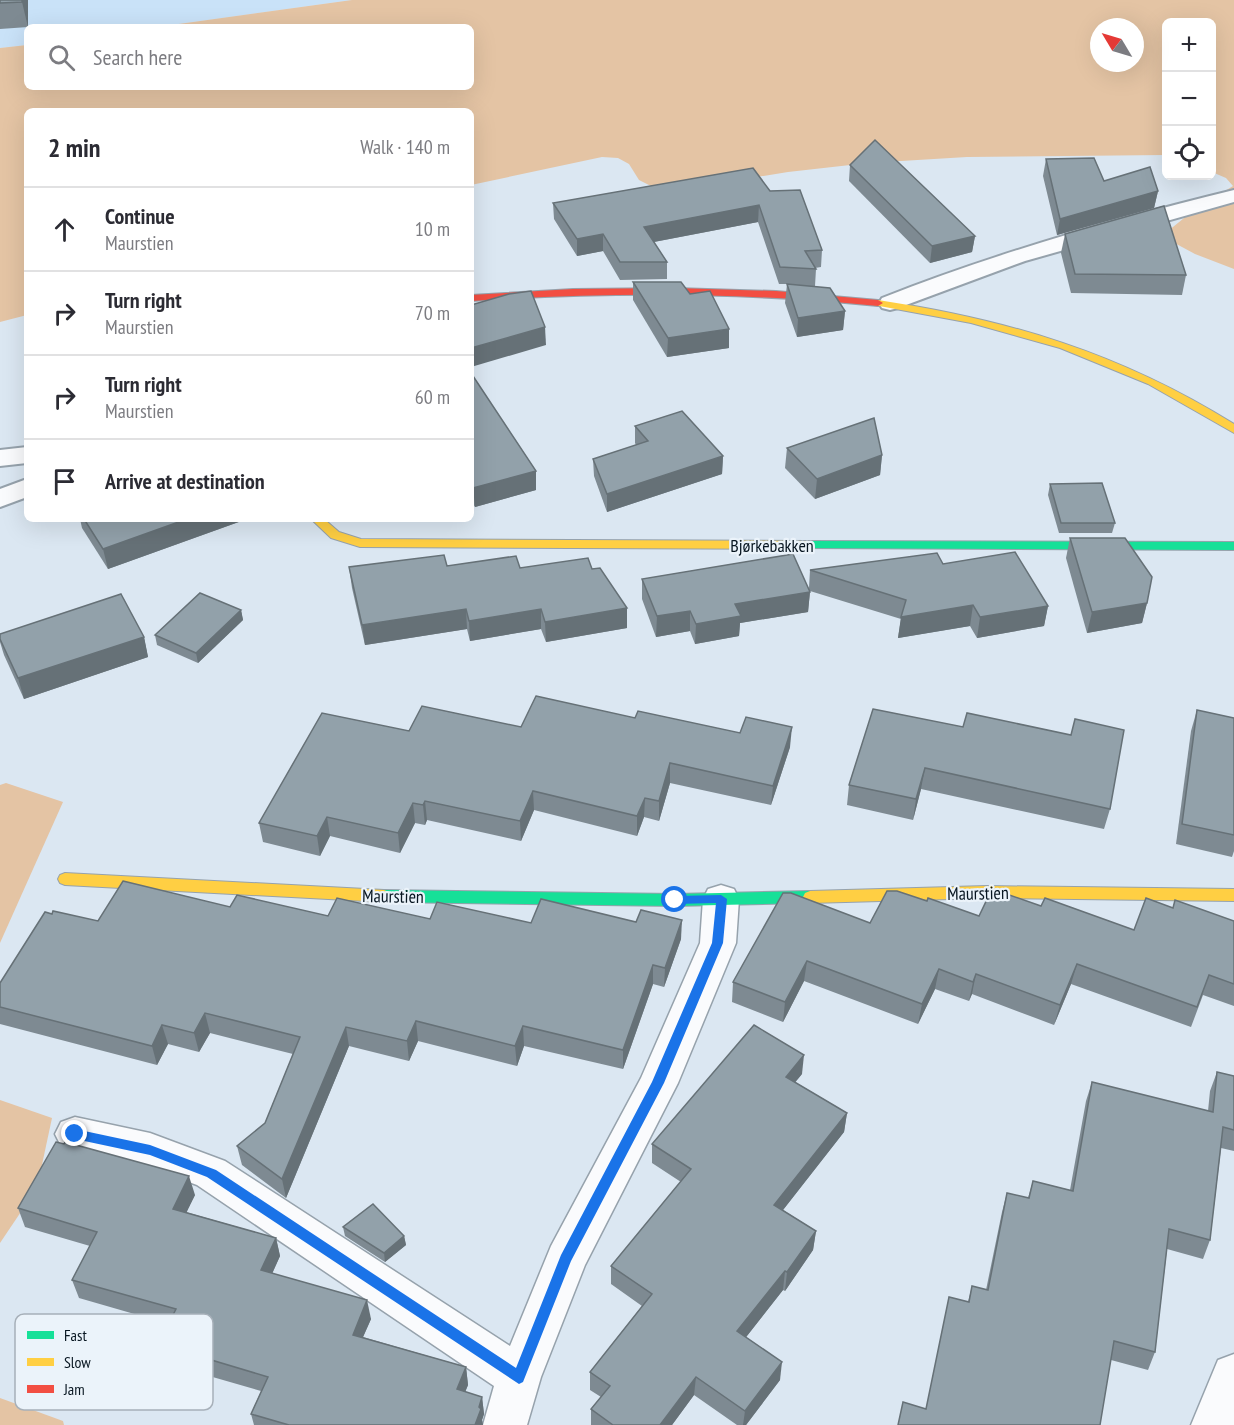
<!DOCTYPE html>
<html lang="en">
<head>
<meta charset="utf-8">
<style>
	body { margin:0; font-family:"PT Sans Narrow",sans-serif; background:#f2f2f3; color:#2b2b33 }
	.controls { position:absolute; right:18px; top:18px; display:grid; overflow:hidden; border-radius:9px; box-shadow:0 6px 24px #0002 }
	.controls button { width:54px; height:54px; display:grid; place-items:center; padding:0; border:0; border-bottom:2px solid #e1e1e2; background:#fff; color:#2b2b33; font:30px sans-serif }
	.compass { position:absolute; left:1090px; top:18px; width:54px; height:54px; border-radius:50%; background:#fff; box-shadow:0 6px 24px #0002; rotate:308deg }
	.stop { position:absolute; width:18px; height:18px; margin:-14px; border:4px solid #1a73e8; border-radius:50%; background:#fff }
	.stop.end { background:#1a73e8; border-color:#fff; box-shadow:0 2px 6px #0008 }
	.list { margin:0; padding:0; list-style:none }
	h2 { display:flex; justify-content:space-between; align-items:center; height:78px; margin:0; padding:0 24px; font-size:26px }
	h2 small { font-size:20px; font-weight:400; color:#7c7c81 }
	.list li { display:grid; grid-template-columns:39px 1fr auto; gap:18px; align-items:center; box-sizing:border-box; height:84px; padding:0 24px; border-top:2px solid #e1e1e2 }
	.list b { display:block; font-size:22px; white-space:nowrap }
	.list p { margin:0; font-size:20px; white-space:nowrap; color:#7c7c81 }
	.list em { font-size:20px; font-style:normal; color:#7c7c81 }
	.icon { flex:none; width:33px; height:33px; fill:none; stroke:currentColor; stroke-width:2; stroke-linecap:round; stroke-linejoin:round }
	.map { position:relative; flex:none; width:1234px; height:1425px; overflow:hidden }
	.search { position:absolute; background:#fff; box-shadow:0 6px 24px #0002; left:24px; top:24px; width:450px; height:66px; display:flex; align-items:center; gap:15px; box-sizing:border-box; padding:0 21px; border-radius:9px; color:#7c7c81; font-size:22px }
	.panel { position:absolute; background:#fff; box-shadow:0 6px 24px #0002; left:24px; top:108px; width:450px; height:414px; border-radius:9px }
	.map>svg:first-child { display:block }
</style>
</head>
<body>
<div class="map">
<svg width="1234" height="1425" viewBox="0 0 1234 1425">
	<rect width="100%" height="100%" fill="#dbe7f2"/>
	<polygon fill="#c9e2f8" points="0,0 352,0 157,27 27,27 27,45 0,48"/>
	<g fill="#e4c4a4" fill-rule="evenodd">
		<path d="M352,0h882v269l-39,-15 -26,-14 -1,-9 26,-21 39,-24 -7,-8 -14,-6v-150h-46v133l-199,2 -99,6 -80,9 -125,20 -24,-12 -10,-16 -11,-6 -16,-1 -131,28v-74h-444v204l-27,7v-274l27,-3v42h444v-60h-314zM1099,27h36v36h-36z"/>
		<polygon points="6,783 63,802 0,943 0,785"/>
		<polygon points="0,1100 52,1118 37,1188 0,1243"/>
		<polygon points="0,1398 63,1421 64,1425 0,1425"/>
	</g>
	<g fill="none" stroke-linecap="round" stroke-linejoin="round">
		<g stroke="#96a2ac" stroke-width="4">
			<g id="lane">
				<path d="M1234,190v12l-209,59 -127,47 -8,2 -8,-2 -3,-5 3,-5c114,-45 233,-79 352,-108z"/>
				<polygon points="27,447 27,463 0,466 0,450"/>
				<polygon points="27,479 27,497 0,507 0,489"/>
			</g>
		</g>
		<g stroke="#96a2ac" stroke-width="3">
			<g id="street">
				<polygon points="721,885 734,889 739,899 736,943 678,1083 585,1265 541,1377 527,1425 483,1425 494,1386 197,1185 148,1167 61,1146 55,1134 61,1122 75,1117 150,1133 225,1161 510,1346 551,1246 641,1078 700,943 703,899 708,889"/>
				<polygon points="1234,1354 1234,1425 1191,1425 1218,1360"/>
			</g>
		</g>
		<g stroke="#96a2ac" stroke-width="2">
			<g id="fast">
				<polygon points="806,541 1234,542 1234,550 802,548 800,545 802,542"/>
				<polygon points="384,890 675,894 810,891 815,893 817,897 815,901 810,903 675,906 384,902 379,900 377,896 379,892"/>
			</g>
		</g>
		<g stroke="#96a2ac" stroke-width="2">
			<g id="slow">
				<path d="M878,300c132,20 242,53 356,124v9l-86,-49 -88,-36 -89,-25 -97,-18v-4z"/>
				<polygon points="311,519 324,519 339,532 361,539 806,541 812,545 806,549 360,547 331,538"/>
				<polygon points="65,873 384,890 389,892 391,896 389,900 384,902 65,885 60,883 58,879 60,875"/>
				<polygon points="987,886 1234,889 1234,901 987,898 810,903 805,901 803,897 805,893 810,891"/>
			</g>
		</g>
		<g stroke="#96a2ac" stroke-width="2">
			<path id="jam" d="M675,288l101,3 102,9 5,3 -5,3c-136,-14 -271,-14 -407,-5v-6l102,-6z"/>
		</g>
		<use href="#lane" fill="#fafbfd" fill-rule="evenodd"/>
		<use href="#street" fill="#fafbfd" fill-rule="evenodd"/>
		<use href="#fast" fill="#16e098" fill-rule="evenodd"/>
		<use href="#slow" fill="#ffcf43" fill-rule="evenodd"/>
		<use href="#jam" fill="#f24e42" fill-rule="evenodd"/>
	</g>
	<g fill="#7e8a92">
		<polygon points="0,0 28,0 28,27 0,29"/>
		<polygon points="1046,159 1104,181 1158,191 1154,208 1057,235 1043,176"/>
		<polygon points="850,165 975,236 972,252 930,263 849,181"/>
		<polygon points="770,191 822,250 821,267 815,268 816,269 815,286 845,311 843,330 797,337 785,303 787,284 779,284 758,222 654,242 667,262 667,279 620,280 603,251 577,256 554,219 553,203"/>
		<polygon points="1065,234 1186,275 1182,295 1071,293 1061,253"/>
		<polygon points="633,282 690,294 729,348 667,357 633,300"/>
		<polygon points="471,373 536,471 536,490 475,507 471,501"/>
		<polygon points="635,426 723,456 722,474 607,512 594,476 593,459 636,445 635,443"/>
		<polygon points="787,448 882,455 880,475 815,499 785,468"/>
		<polygon points="1050,484 1115,523 1112,533 1059,533 1048,495"/>
		<polygon points="80,519 247,519 108,569 82,528"/>
		<polygon points="1070,538 1147,603 1142,623 1087,633 1066,558"/>
		<polygon points="943,564 1048,606 1044,626 977,638 970,626 898,638 901,619 810,591 808,612 740,623 739,636 695,644 690,631 656,637 642,599 642,579 809,588 810,570"/>
		<polygon points="447,566 520,568 592,569 627,628 546,642 541,629 470,641 467,629 365,645 352,588 349,567"/>
		<polygon points="241,610 243,620 198,663 157,645 155,635"/>
		<polygon points="0,634 144,637 148,657 24,699 4,655 0,642"/>
		<polygon points="873,709 1110,809 1104,829 921,789 913,820 847,805 849,785"/>
		<polygon points="1197,710 1234,718 1234,851 1232,857 1176,844 1191,731"/>
		<polygon points="635,718 790,747 771,805 670,783 659,821 644,817 637,836 534,810 521,841 427,820 425,825 415,823 400,853 330,836 320,856 263,842 259,823 409,731 521,727"/>
		<polygon points="927,901 979,916 1041,906 1134,930 1173,908 1234,921 1234,1006 1203,995 1191,1027 1071,984 1054,1025 972,994 969,1001 935,989 918,1024 804,981 783,1022 732,1002 733,982 870,923"/>
		<polygon points="230,907 328,916 430,919 681,939 664,987 653,984 623,1069 524,1046 517,1066 418,1041 409,1061 349,1046 286,1198 242,1165 237,1146 265,1123 293,1054 210,1033 199,1052 168,1044 157,1065 0,1024 0,983 98,921"/>
		<polygon points="1217,1072 1234,1076 1234,1151 1221,1148 1210,1240 1203,1259 1167,1249 1155,1352 1148,1370 1111,1360 926,1409 949,1297 968,1302 972,1286 986,1290 1002,1212 1007,1193 1028,1198 1033,1181 1070,1190 1086,1101 1092,1082 1208,1111 1210,1091"/>
		<polygon points="802,1074 795,1082 847,1113 844,1132 783,1210 816,1231 813,1250 785,1291 783,1290 746,1337 780,1380 746,1425 737,1425 694,1395 672,1425 591,1425 591,1409 601,1397 590,1390 590,1372 642,1306 611,1284 611,1266 681,1182 652,1163 652,1144"/>
		<polygon points="195,1195 186,1212 276,1238 280,1256 272,1274 371,1319 363,1337 466,1367 468,1385 465,1392 482,1397 484,1414 482,1420 483,1425 254,1425 251,1414 261,1391 164,1363 158,1344 169,1324 79,1298 72,1280 90,1246 25,1227 18,1208"/>
		<polygon points="343,1227 404,1236 406,1245 385,1262 345,1236"/>
	</g>
	<g fill="#667177">
		<polygon points="22,0 28,0 28,27 22,2"/>
		<polygon points="1158,191 1154,208 1057,235 1060,219"/>
		<polygon points="759,205 758,222 643,244 644,227"/>
		<polygon points="603,234 603,251 577,256 577,239"/>
		<polygon points="975,236 972,252 930,263 932,246"/>
		<polygon points="845,311 843,330 797,337 798,318"/>
		<polygon points="545,327 546,345 471,367 471,348"/>
		<polygon points="729,329 729,348 667,357 668,338"/>
		<polygon points="882,455 880,475 815,499 817,479"/>
		<polygon points="723,456 722,474 607,512 607,494"/>
		<polygon points="536,471 536,490 475,507 473,488"/>
		<polygon points="187,519 247,519 108,569 103,549"/>
		<polygon points="810,592 808,612 740,623 739,636 695,644 696,624 735,604"/>
		<polygon points="1147,603 1142,623 1087,633 1092,612"/>
		<polygon points="973,605 970,626 898,638 901,617"/>
		<polygon points="1048,606 1044,626 977,638 980,617"/>
		<polygon points="627,608 627,628 546,642 545,622"/>
		<polygon points="466,609 467,629 365,645 362,625"/>
		<polygon points="541,609 541,629 470,641 469,621"/>
		<polygon points="241,610 243,620 198,663 196,653"/>
		<polygon points="690,611 690,631 656,637 657,616"/>
		<polygon points="144,637 148,657 24,699 18,678"/>
		<polygon points="792,727 790,747 771,805 773,786"/>
		<polygon points="670,763 670,783 659,821 659,801"/>
		<polygon points="925,768 921,789 913,820 916,799"/>
		<polygon points="533,791 534,810 521,841 520,821"/>
		<polygon points="645,798 644,817 637,836 637,816"/>
		<polygon points="425,801 427,820 425,825 423,805"/>
		<polygon points="413,803 415,823 400,853 398,833"/>
		<polygon points="327,817 330,836 320,856 317,836"/>
		<polygon points="682,920 681,939 664,987 665,968"/>
		<polygon points="807,961 804,981 783,1022 785,1002"/>
		<polygon points="1077,964 1071,984 1054,1025 1060,1005"/>
		<polygon points="653,965 653,984 623,1069 623,1050"/>
		<polygon points="939,969 935,989 918,1024 922,1004"/>
		<polygon points="976,974 972,994 969,1001 973,982"/>
		<polygon points="205,1013 210,1033 199,1052 194,1033"/>
		<polygon points="416,1021 418,1041 409,1061 407,1041"/>
		<polygon points="162,1025 168,1044 157,1065 152,1046"/>
		<polygon points="523,1026 524,1046 517,1066 515,1046"/>
		<polygon points="346,1027 349,1046 286,1198 282,1179"/>
		<polygon points="804,1055 802,1074 784,1096 786,1077"/>
		<polygon points="847,1113 844,1132 772,1224 774,1205"/>
		<polygon points="189,1176 195,1195 179,1228 173,1209"/>
		<polygon points="816,1231 813,1250 785,1291 787,1272"/>
		<polygon points="404,1236 406,1245 385,1262 384,1253"/>
		<polygon points="276,1238 280,1256 265,1289 261,1270"/>
		<polygon points="785,1271 783,1290 736,1350 737,1331"/>
		<polygon points="367,1300 371,1319 356,1353 353,1335"/>
		<polygon points="782,1362 780,1380 746,1425 743,1425 745,1411"/>
		<polygon points="466,1367 468,1385 459,1407 457,1389"/>
		<polygon points="696,1377 694,1395 672,1425 660,1425"/>
		<polygon points="482,1397 484,1414 482,1420 483,1425 475,1425"/>
	</g>
	<g fill="#92a1aa" stroke="#667177" stroke-width="1.5">
		<polygon points="0,0 22,0 22,2 0,3"/>
		<polygon points="875,140 975,236 932,246 850,165"/>
		<polygon points="1094,158 1104,181 1150,167 1158,191 1060,219 1046,159"/>
		<polygon points="753,168 770,191 800,190 822,250 805,251 816,269 780,267 759,205 644,227 667,262 620,262 603,234 577,239 553,203"/>
		<polygon points="1164,206 1186,275 1075,274 1065,234"/>
		<polygon points="633,282 681,282 690,294 710,291 729,329 668,338"/>
		<polygon points="787,284 830,288 845,311 798,318"/>
		<polygon points="531,291 545,327 471,348 471,305 509,294"/>
		<polygon points="471,373 536,471 473,488 471,484"/>
		<polygon points="682,411 723,456 607,494 593,459 648,441 635,426"/>
		<polygon points="874,418 882,455 817,479 787,448"/>
		<polygon points="1102,483 1115,523 1061,523 1050,484"/>
		<polygon points="84,519 187,519 103,549"/>
		<polygon points="1070,538 1125,538 1152,577 1147,603 1092,612"/>
		<polygon points="1015,552 1048,606 980,617 973,605 901,617 906,600 810,570 937,553 943,564"/>
		<polygon points="793,554 810,592 735,604 741,616 696,624 690,611 657,616 642,579"/>
		<polygon points="444,555 447,566 516,556 520,568 588,558 592,569 600,568 627,608 545,622 541,609 469,621 466,609 362,625 349,567"/>
		<polygon points="200,593 241,610 196,653 155,635"/>
		<polygon points="121,594 144,637 18,678 0,639 0,634"/>
		<polygon points="536,696 635,718 638,711 740,733 746,717 792,727 773,786 670,763 659,801 645,798 637,816 533,791 520,821 425,801 423,805 413,803 398,833 327,817 317,836 259,823 322,713 409,731 422,706 521,727"/>
		<polygon points="873,709 963,727 967,713 1071,735 1075,719 1124,730 1110,809 925,768 916,799 849,785"/>
		<polygon points="1197,710 1234,718 1234,835 1182,824"/>
		<polygon points="123,881 230,907 237,895 328,916 337,898 430,919 437,902 531,923 541,899 636,922 641,910 682,920 665,968 653,965 623,1050 523,1026 515,1046 416,1021 407,1041 346,1027 282,1179 237,1146 265,1123 300,1037 205,1013 194,1033 162,1025 152,1046 0,1007 0,983 45,912 52,914 53,911 98,921"/>
		<polygon points="992,889 1041,906 1045,898 1134,930 1146,898 1173,908 1175,900 1234,921 1234,984 1209,975 1197,1007 1077,964 1060,1005 976,974 973,982 939,969 922,1004 807,961 785,1002 733,982 783,893 791,893 870,923 887,891 897,891 927,901 928,898 979,916"/>
		<polygon points="754,1025 804,1055 786,1077 847,1113 774,1205 816,1231 787,1272 785,1271 737,1331 782,1362 745,1411 696,1377 660,1425 613,1425 591,1409 610,1386 590,1372 652,1294 611,1266 691,1169 652,1144"/>
		<polygon points="1217,1072 1234,1076 1234,1130 1223,1127 1210,1240 1169,1229 1155,1352 1114,1341 1100,1425 898,1425 903,1402 926,1409 949,1297 969,1302 972,1286 988,1290 1007,1193 1029,1198 1033,1181 1073,1191 1092,1082 1213,1112"/>
		<polygon points="56,1142 64,1144 65,1142 189,1176 173,1209 276,1238 261,1270 367,1300 353,1335 466,1367 457,1389 482,1397 479,1407 481,1409 475,1425 289,1425 251,1414 268,1377 158,1344 176,1309 72,1280 97,1232 18,1208"/>
		<polygon points="373,1204 404,1236 384,1253 343,1227"/>
	</g>
	<polygon fill="#1a73e8" points="721,895 727,899 723,943 664,1083 571,1261 525,1377 523,1382 519,1384 207,1177 150,1155 75,1139 69,1134 75,1129 150,1145 216,1170 516,1368 561,1255 652,1082 712,943 716,903 675,904 669,900 675,896"/>
	<g text-anchor="middle" dominant-baseline="central" stroke-width="4.5" stroke-linejoin="round" paint-order="stroke">
		<g font-size="18" fill="#071520" stroke="#ebf3fa">
			<text x="772" y="545">Bjørkebakken</text>
			<text transform="translate(978 893) rotate(-1)">Maurstien</text>
			<text transform="translate(393 896) rotate(1)">Maurstien</text>
		</g>
	</g>
	<rect x="15" y="1314" width="198" height="96" rx="9" fill="#ebf3fa" stroke="#a7b0b9" stroke-width="1.5"/>
	<rect x="27" y="1331" width="27" height="8" fill="#16e098"/>
	<rect x="27" y="1358" width="27" height="8" fill="#ffcf43"/>
	<rect x="27" y="1385" width="27" height="8" fill="#f24e42"/>
	<g font-size="16" fill="#071520">
		<text x="64" y="1341">Fast</text>
		<text x="64" y="1368">Slow</text>
		<text x="64" y="1395">Jam</text>
	</g>
</svg>
<div class="controls">
<button>+</button>
<button>−</button>
<button><svg class="icon" aria-label="locate" viewBox="0 0 24 24"><circle cx="12" cy="12" r="6"/><path d="M12 2v4M12 18v4M2 12h4M18 12h4"/></svg></button>
</div>
<svg class="compass" viewBox="-18 -18 36 36"><path d="M0-13l5 13h-10z" fill="#e53935"/><path d="M0 13l5-13h-10z" fill="#7c7c81"/></svg>
<div class="stop" style="left:675px;top:900px"></div>
<div class="stop end" style="left:75px;top:1134px"></div>
<div class="search"><svg class="icon" aria-label="search" viewBox="0 0 24 24"><circle cx="10" cy="10" r="6"/><path d="M15 15l6 6"/></svg>Search here</div>
<section class="panel">
<h2>2 min<small>Walk · 140 m</small></h2>
<ul class="list">
<li><svg class="icon" aria-label="ahead" viewBox="0 0 24 24"><path d="M12 20V5M6 11l6-6 6 6"/></svg><div><b>Continue</b><p>Maurstien</p></div><em>10 m</em></li>
<li><svg class="icon" aria-label="right" viewBox="0 0 24 24"><path d="M7 20v-9h11M14 6l5 5-5 5"/></svg><div><b>Turn right</b><p>Maurstien</p></div><em>70 m</em></li>
<li><svg class="icon" aria-label="right" viewBox="0 0 24 24"><path d="M7 20v-9h11M14 6l5 5-5 5"/></svg><div><b>Turn right</b><p>Maurstien</p></div><em>60 m</em></li>
<li><svg class="icon" aria-label="arrive" viewBox="0 0 24 24"><path d="M6 21V4h12l-3 4 3 4H6"/></svg><div><b>Arrive at destination</b></div></li>
</ul>
</section>
</div>
</body>
</html>
